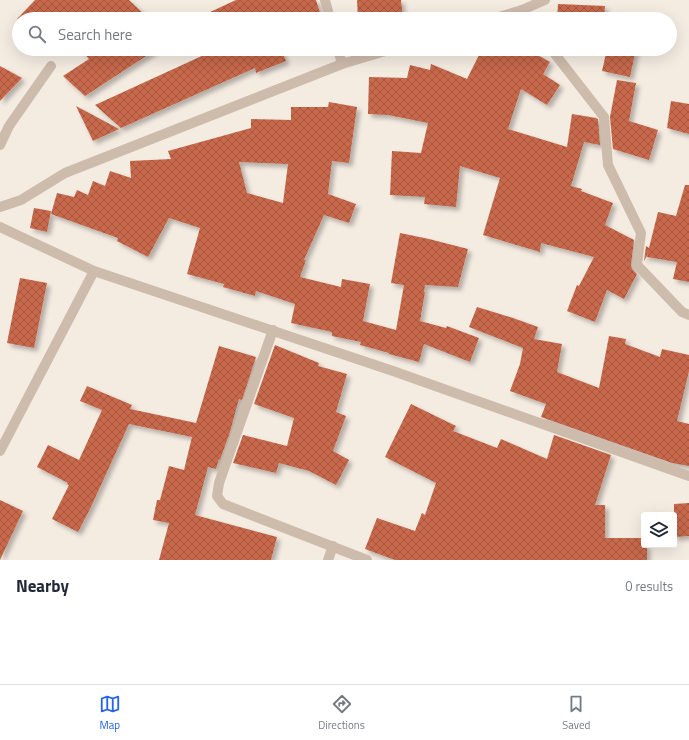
<!DOCTYPE html>
<html lang="en">
<head>
<meta charset="utf-8">
<style>
	body { margin:0; font-family:"Titillium Web",sans-serif; background:#f2f2f3; color:#1f2937 }
	.controls { position:absolute; right:12px; bottom:12px; display:grid; overflow:hidden; border-radius:4px; box-shadow:0 4px 16px #0002 }
	.controls button { width:36px; height:36px; display:grid; place-items:center; padding:0; border:0; border-bottom:1px solid #e0e1e3; background:#fff; color:#1f2937; font:20px sans-serif }
	.list { margin:0; padding:0; list-style:none }
	h2 { display:flex; justify-content:space-between; align-items:center; height:52px; margin:0; padding:0 16px; font-size:17px }
	h2 small { font-size:13px; font-weight:400; color:#747a83 }
	.icon { flex:none; width:22px; height:22px; fill:none; stroke:currentColor; stroke-width:2; stroke-linecap:round; stroke-linejoin:round }
	.map { position:relative; flex:none; width:689px; height:560px; overflow:hidden }
	.search { position:absolute; background:#fff; box-shadow:0 4px 16px #0002; left:12px; right:12px; top:12px; height:44px; display:flex; align-items:center; gap:10px; box-sizing:border-box; padding:0 14px; border-radius:22px; color:#747a83; font-size:15px }
	.sheet { height:124px; background:#fff }
	nav { display:flex; justify-content:space-around; align-items:center; box-sizing:border-box; height:56px; border-top:1px solid #e0e1e3; background:#fff; font-size:11px; color:#747a83 }
	nav a { display:grid; justify-items:center; gap:2px }
	nav .on { color:#2563eb }
	.map>svg:first-child { display:block }
</style>
</head>
<body>
<div class="map">
<svg width="689" height="560" viewBox="0 0 689 560">
	<defs>
		<pattern id="building-cross-hatch" width="8" height="8" patternUnits="userSpaceOnUse"><rect width="8" height="8" fill="#c8694b"/><path d="M0 0l8 8M0 8l8-8" fill="none" stroke="#a4573f"/></pattern>
		<filter id="shadow"><feDropShadow dx="3.5" dy="3.5" stdDeviation="2" flood-color="#0004"/></filter>
	</defs>
	<rect width="100%" height="100%" fill="#f4ebe1"/>
	<g fill="url(#building-cross-hatch)" fill-rule="evenodd" filter="url(#shadow)">
		<polygon points="35,0 129,0 149,19 17,19"/>
		<polygon points="236,0 316,0 322,19 195,19"/>
		<polygon points="357,0 401,0 403,19 358,19"/>
		<polygon points="558,4 605,6 604,19 557,19"/>
		<polygon points="81,49 157,49 85,96 63,76 89,59"/>
		<polygon points="217,49 281,49 286,61 256,73 255,68 121,128 95,105"/>
		<polygon points="482,49 527,49 550,62 543,74 560,85 547,105 521,89 508,129 567,147 572,114 596,118 598,119 600,145 584,142 571,186 582,189 581,191 613,203 605,225 634,240 631,265 632,269 637,274 624,299 607,290 595,322 567,311 577,285 579,286 594,257 541,243 540,252 483,235 500,178 460,166 456,207 424,204 425,197 390,195 392,151 421,153 428,123 388,115 368,114 369,77 407,78 410,65 430,70 431,64 467,79"/>
		<polygon points="607,49 636,49 630,77 602,71"/>
		<polygon points="0,66 22,78 0,101"/>
		<polygon points="617,80 636,83 629,121 658,130 649,160 613,149 610,117"/>
		<polygon points="671,101 689,104 689,134 667,128"/>
		<path d="M329,102l28,5 -8,56 -17,-2 -4,33 28,10 -7,19 -25,-8 -20,45h2l-6,17 41,10 1,-8 28,5 -7,37 33,9 8,-45 -13,-2 9,-50 29,6 39,10 -10,38 -33,-2 -1,7h1l-5,29 26,7 1,-2 32,12 -9,24 -46,-18 -5,18 -30,-8v-1l-29,-8 1,-3 -29,-6v-4l-41,-9 4,-19 -39,-13 -1,5 -32,-9 1,-3 -37,-10 13,-46 -31,-10 -21,39 -31,-16 1,-3 -67,-24 6,-21 17,4 3,-7 11,5 5,-14 12,5 5,-15 21,7 -1,-17 41,-2 -3,-8 83,-23v-9l40,1v-13h37zM239,162l49,2 -5,39 -36,-10z"/>
		<polygon points="76,106 119,129 93,141"/>
		<polygon points="685,185 689,185 689,282 673,279 677,262 647,257 648,254 644,261 646,246 649,248 658,212 676,216"/>
		<polygon points="34,208 51,211 47,232 30,228"/>
		<polygon points="20,278 47,283 34,348 7,343"/>
		<polygon points="477,307 513,318 538,327 534,339 562,344 557,372 599,388 609,336 626,339 625,344 660,357 662,349 689,355 689,371 677,421 689,424 689,466 672,463 541,417 546,404 510,391 520,364 523,348 469,327"/>
		<polygon points="275,345 319,363 318,366 347,374 336,412 346,416 333,451 349,460 336,485 309,471 279,463 276,473 233,463 243,435 287,446 294,418 254,404"/>
		<polygon points="219,346 256,357 242,400 239,399 230,432 220,460 219,459 216,469 208,467 195,515 277,537 271,560 159,560 169,523 153,520 157,500 160,500 169,466 184,470 192,437 129,424 90,509 78,532 52,519 69,485 67,484 68,483 37,467 48,445 79,460 102,410 80,401 87,386 132,405 130,409 196,423"/>
		<polygon points="411,404 456,426 453,431 497,448 501,439 547,459 554,435 611,455 595,505 605,505 605,538 644,538 644,545 647,545 647,560 395,560 365,549 377,518 415,531 422,513 425,515 436,483 385,457"/>
		<polygon points="0,500 23,511 0,560"/>
		<polygon points="689,503 689,536 674,537 674,504"/>
	</g>
	<g fill="none" stroke-linecap="round" stroke-linejoin="round">
		<g stroke="#cdbbac" stroke-width="10">
			<polyline points="325,0 330,19"/>
			<polyline points="522,10 529,19"/>
			<polyline points="492,19 522,10 545,0"/>
			<polyline points="338,49 342,64"/>
			<polyline points="551,49 604,117 608,165 641,233 637,265 682,312 689,315"/>
			<polyline points="0,145 9,126 51,66"/>
			<polyline points="0,207 21,200 65,173 342,64 392,49"/>
			<polyline points="0,227 94,271 393,371 689,476"/>
			<polyline points="273,330 219,483 217,496 223,504 367,560"/>
			<polyline points="0,451 94,271"/>
			<polyline points="328,560 333,546"/>
		</g>
	</g>
</svg>
<div class="controls">
<button><svg class="icon" aria-label="layers" viewBox="0 0 24 24"><path d="M12 4l9 5-9 5-9-5zM3 14l9 5 9-5"/></svg></button>
</div>
<div class="search"><svg class="icon" aria-label="search" viewBox="0 0 24 24"><circle cx="10" cy="10" r="6"/><path d="M15 15l6 6"/></svg>Search here</div>
</div>
<section class="sheet">
<h2>Nearby<small>0 results</small></h2>
<ul class="list">
</ul>
</section>
<nav>
<a class="on"><svg class="icon" aria-label="map" viewBox="0 0 24 24"><path d="M3 6l6-2 6 2 6-2v14l-6 2-6-2-6 2zM9 4v14M15 6v14"/></svg>Map</a>
<a><svg class="icon" aria-label="directions" viewBox="0 0 24 24"><path d="M12 3l9 9-9 9-9-9zM9 14v-3h6M13 9l2 2-2 2"/></svg>Directions</a>
<a><svg class="icon" aria-label="saved" viewBox="0 0 24 24"><path d="M7 4h10v16l-5-4-5 4z"/></svg>Saved</a>
</nav>
</body>
</html>
